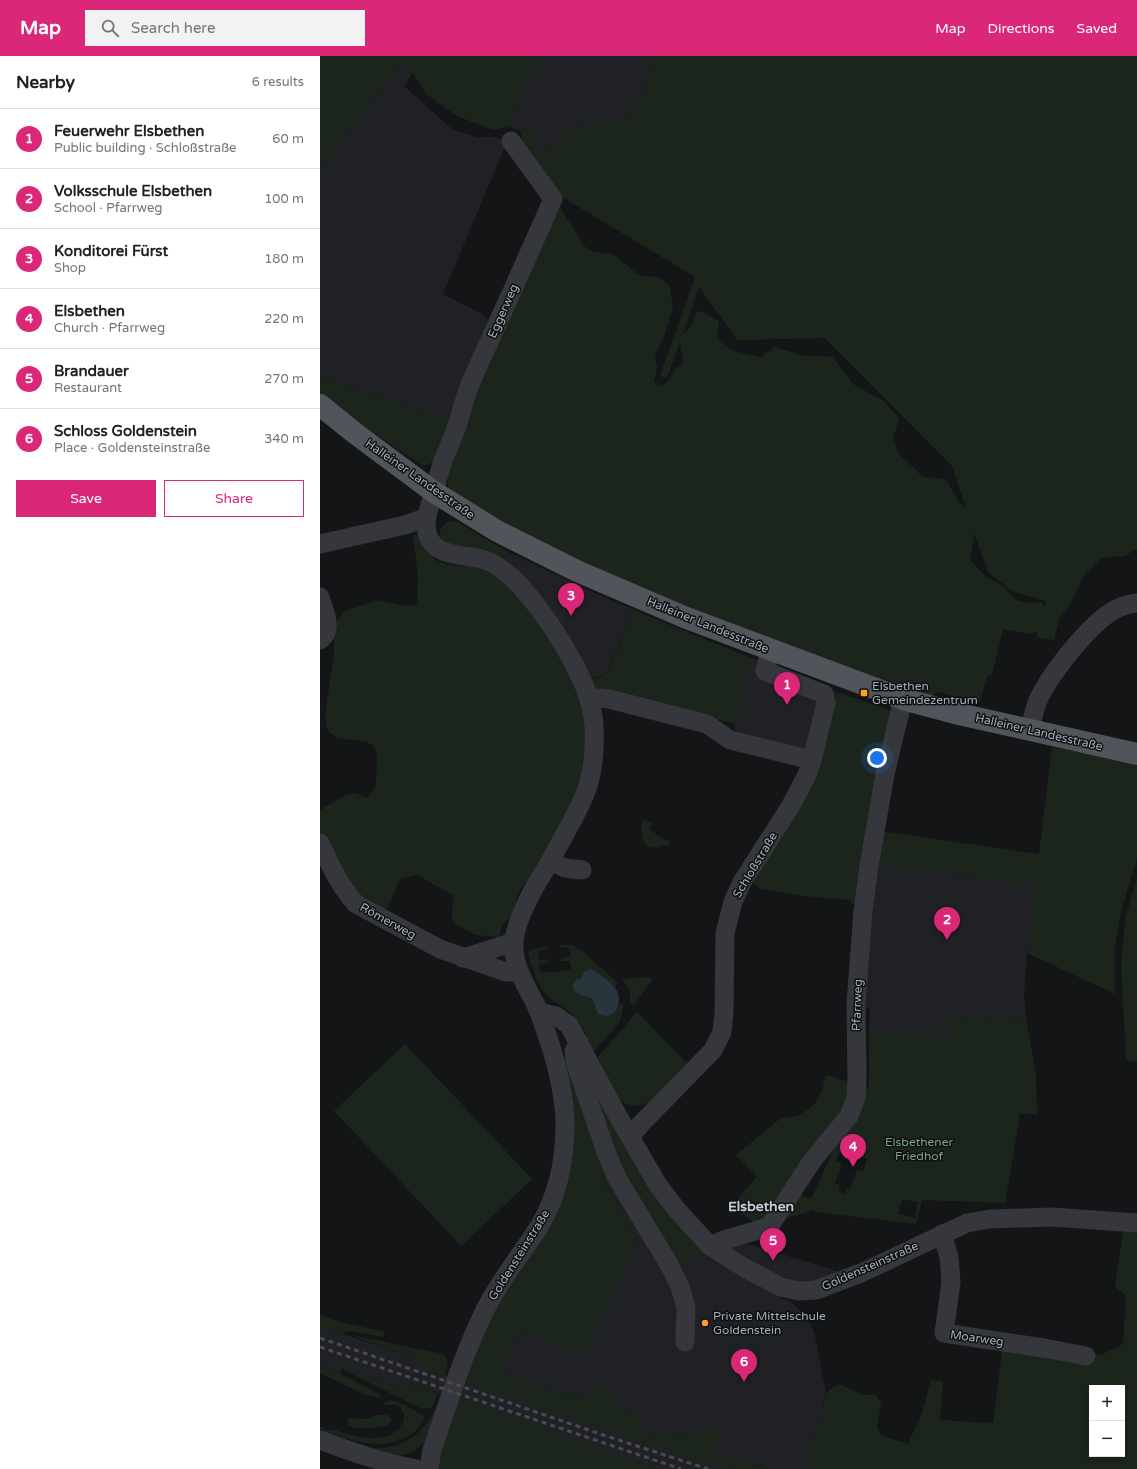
<!DOCTYPE html>
<html lang="en">
<head>
<meta charset="utf-8">
<style>
	body { margin:0; font-family:"Varela Round",sans-serif; background:#f2f2f2; color:#202124 }
	.controls { position:absolute; right:12px; bottom:12px; display:grid; overflow:hidden; border-radius:0px; box-shadow:0 2px 6px #0003 }
	.controls button { width:36px; height:36px; display:grid; place-items:center; padding:0; border:0; border-bottom:1px solid #e0e0e0; background:#fff; color:#202124; font:20px sans-serif }
	.you { position:absolute; left:557px; top:702px; width:14px; height:14px; margin:-10px; border:3px solid #fff; border-radius:50%; background:#1a73e8; box-shadow:0 0 0 6px #1a73e833 }
	.badge { display:grid; place-items:center; width:26px; height:26px; border-radius:50%; background:#db2777; color:#fff; font-size:13px; font-weight:700 }
	.pin { position:absolute; translate:-50% -33px; filter:drop-shadow(0 1px 2px #0008) }
	.pin::after { content:''; position:absolute; top:21px; width:14px; height:12px; background:inherit; clip-path:polygon(0 0,100% 0,50% 100%) }
	.list { margin:0; padding:0; list-style:none }
	h2 { display:flex; justify-content:space-between; align-items:center; height:52px; margin:0; padding:0 16px; font-size:17px }
	h2 small { font-size:13px; font-weight:400; color:#757577 }
	.list li { display:grid; grid-template-columns:26px 1fr auto; gap:12px; align-items:center; box-sizing:border-box; height:60px; padding:0 16px; border-top:1px solid #e0e0e0 }
	.list b { display:block; font-size:15px; white-space:nowrap }
	.list p { margin:0; font-size:13px; white-space:nowrap; color:#757577 }
	.list em { font-size:13px; font-style:normal; color:#757577 }
	.actions { display:flex; gap:8px; padding:12px 16px }
	.actions a { flex:1; padding:9px 0; border:1px solid #db2777; border-radius:0px; text-align:center; font-size:14px; color:#db2777 }
	.actions .main { background:#db2777; color:#fff }
	.icon { flex:none; width:22px; height:22px; fill:none; stroke:currentColor; stroke-width:2; stroke-linecap:round; stroke-linejoin:round }
	.map { position:relative; flex:none; width:817px; height:1413px; overflow:hidden }
	header { display:flex; align-items:center; gap:24px; box-sizing:border-box; height:56px; padding:0 20px; background:#db2777; color:#fff }
	header strong { font-size:19px }
	nav { display:flex; gap:22px; margin-inline-start:auto; font-size:14px }
	.search { width:280px; height:36px; background:#f2f2f2; display:flex; align-items:center; gap:10px; box-sizing:border-box; padding:0 14px; border-radius:0px; color:#757577; font-size:15px }
	main { display:flex }
	aside { flex:1; background:#fff }
	.map>svg:first-child { display:block }
</style>
</head>
<body>
<header>
<strong>Map</strong>
<div class="search"><svg class="icon" aria-label="search" viewBox="0 0 24 24"><circle cx="10" cy="10" r="6"/><path d="M15 15l6 6"/></svg>Search here</div>
<nav><a>Map</a><a>Directions</a><a>Saved</a></nav>
</header>
<main>
<aside>
<h2>Nearby<small>6 results</small></h2>
<ul class="list">
<li><span class="badge">1</span><div><b>Feuerwehr Elsbethen</b><p>Public building · Schloßstraße</p></div><em>60 m</em></li>
<li><span class="badge">2</span><div><b>Volksschule Elsbethen</b><p>School · Pfarrweg</p></div><em>100 m</em></li>
<li><span class="badge">3</span><div><b>Konditorei Fürst</b><p>Shop</p></div><em>180 m</em></li>
<li><span class="badge">4</span><div><b>Elsbethen</b><p>Church · Pfarrweg</p></div><em>220 m</em></li>
<li><span class="badge">5</span><div><b>Brandauer</b><p>Restaurant</p></div><em>270 m</em></li>
<li><span class="badge">6</span><div><b>Schloss Goldenstein</b><p>Place · Goldensteinstraße</p></div><em>340 m</em></li>
</ul>
<div class="actions"><a class="main">Save</a><a>Share</a></div>
</aside>
<div class="map">
<svg width="817" height="1413" viewBox="0 0 817 1413">
	<rect width="100%" height="100%" fill="#141517"/>
	<g fill="#202124">
		<polygon points="219,0 329,0 333,11 312,61 274,70 251,71 238,85 222,98 212,83 210,70 201,75 188,71 203,32"/>
		<polygon points="82,6 93,17 84,30 132,73 157,81 175,81 187,86 123,238 162,258 168,264 168,272 132,364 0,322 0,112"/>
		<polygon points="186,495 279,539 314,554 286,619 269,623 181,505"/>
		<polygon points="431,602 480,619 516,636 502,698 413,679"/>
		<polygon points="554,807 715,830 707,897 704,938 706,964 631,961 629,983 549,976 550,952 540,951"/>
		<polygon points="294,1121 359,1209 389,1197 452,1237 472,1247 485,1259 494,1275 506,1336 503,1345 506,1357 495,1373 494,1385 484,1413 448,1413 437,1408 406,1405 392,1401 401,1375 370,1378 343,1375 335,1379 327,1376 318,1358 295,1350 292,1340 273,1332 261,1344 252,1338 237,1337 215,1325 184,1321 185,1308 192,1288 206,1276 266,1298 317,1184 285,1126"/>
		<polygon points="418,1185 527,1218 496,1228 470,1227 405,1194"/>
		<polygon points="0,1270 97,1303 110,1315 125,1319 291,1375 410,1413 338,1413 93,1328 90,1335 24,1312 22,1312 20,1317 0,1307"/>
	</g>
	<g fill="#1c251c" fill-rule="evenodd">
		<polygon points="0,0 219,0 203,32 188,71 173,74 137,60 106,38 93,17 82,6 0,112"/>
		<path d="M329,0h488v495l-2,-1 -11,6 -23,2 -17,17 -14,30 -10,11 -6,24 -18,-3 2,-6 -7,3 -28,-5 -11,46 -5,1 -7,26 -43,-10 -7,4 -49,-13 -86,-30 -262,-110 -79,-48 -6,-9v-14l29,-89 81,-179 26,42 10,6 19,2 27,22 18,1 11,8 4,21 -10,34 -8,15 2,12 -3,14 7,5c12,-6 10,-17 22,-23l-3,-21 -13,36 -7,-2 35,-99 -133,-80 -33,-43 -7,-14 -1,-9 9,-6 2,14 10,15 16,-13 13,-14 23,-1 38,-9 21,-50zM379,231l38,53 88,-2 127,128 14,42 -7,-5 -13,-24 -23,-2 -25,-24 -5,-15 6,-19 -15,-18 -31,-17 -20,-27 -33,-2 -25,-8 -14,10 -28,-6 -16,-14 2,-15 -17,-11 -6,2 -5,14 -8,8zM654,477l14,39 24,19 34,10 -2,7 -2,-6 -13,1 -13,-3 -14,-15 -15,-7 -17,-18z"/>
		<polygon points="0,322 132,364 113,406 106,409 101,409 23,356 0,338"/>
		<polygon points="136,465 186,495 181,505 126,489 119,481 121,472 127,466"/>
		<polygon points="93,478 100,480 106,494 116,504 128,509 151,510 161,512 180,522 213,558 239,599 257,634 263,655 265,675 266,694 263,713 252,749 206,827 202,831 196,844 196,851 182,871 179,881 155,879 137,869 132,862 133,839 97,819 80,823 65,858 35,841 0,778 0,754 26,739 35,737 47,742 56,730 57,699 54,690 47,686 18,682 9,676 6,669 5,660 14,596 14,570 24,555 59,544 84,550 97,548 98,520"/>
		<polygon points="314,554 431,602 416,668 273,633 269,623 282,621 288,616"/>
		<polygon points="516,636 567,653 571,656 538,846 531,849 530,844 491,841 440,833 431,824 509,667"/>
		<polygon points="732,691 817,708 817,802 801,856 795,890 795,938 707,897 715,830 554,807 559,775 719,798"/>
		<path d="M323,763l9,3 -2,7c6,5 11,10 20,12l-1,5 -9,-1v3c-4,-1 -10,0 -13,-3 -7,-5 -6,-19 -4,-26z"/>
		<polygon points="817,822 817,1006 806,1004 801,908 806,859"/>
		<path d="M240,889h11l10,5 37,33 -3,4 4,8v9l5,1 -5,18 -25,29c-6,-13 -11,-26 -21,-37 -5,-5 -12,-9 -18,-13 -17,-12 -22,-30 -27,-50l2,-2 17,-3v2l-9,2 1,9 9,-1v4l-9,1 1,9 31,-3 -1,-9h-9v-3l9,-1 -1,-10 -9,1z"/>
		<polygon points="329,921 332,923 331,926 314,948 311,949 310,947 310,937 303,923"/>
		<path d="M317,956l53,54c-15,15 -48,56 -71,33 -5,-6 -16,-33 -21,-42z"/>
		<path d="M631,961l75,3 10,53 1,42 -17,-2 -15,90 -83,-3 -6,24 -101,-12 -2,-2 -32,10 14,-27 16,6 51,-111 7,1v-57l80,6zM533,1089c5,0 9,2 11,8l-2,4 5,2 -4,13 -6,-2 -7,19 -3,-1 -3,6 -6,-3 2,-6 -5,-2 7,-19 -6,-3 5,-12 6,2 2,-3zM582,1143l16,3 -3,16 -17,-4z"/>
		<polygon points="85,988 212,1123 141,1190 14,1055"/>
		<polygon points="250,999 294,1121 285,1127 317,1184 266,1299 206,1276 192,1288 185,1308 184,1321 198,1322 215,1325 237,1337 252,1338 260,1344 273,1332 281,1330 292,1340 295,1350 318,1358 327,1376 335,1379 343,1375 369,1378 377,1373 402,1374 393,1401 406,1405 415,1401 448,1413 410,1413 378,1404 144,1326 180,1239 230,1168 242,1001"/>
		<polygon points="259,1001 389,1197 359,1210 300,1118"/>
		<polygon points="506,1019 529,1026 532,1043 461,1146 437,1169 412,1150 437,1120 416,1099 461,1062 478,1060 494,1049 502,1035"/>
		<path d="M804,1169l13,2v242h-333l10,-28 1,-12 11,-16c-5,-17 -2,-20 13,-29l25,11h13l4,10 -4,22 5,9 26,8 14,-31 9,-33 12,1 -3,39 53,3 10,-78 84,7 14,3 22,-11 3,-48 -11,-9zM772,1332h30v66h-30z"/>
		<polygon points="0,1259 20,1266 65,1276 63,1281 32,1275 21,1277 0,1270"/>
		<path d="M37,1280l86,18c7,6 4,12 2,21l-15,-4 -13,-12 -62,-22z"/>
		<polygon points="0,1307 61,1339 61,1341 59,1342 45,1339 0,1317"/>
		<polygon points="24,1312 90,1335 93,1328 118,1337 112,1351 106,1353 100,1352 24,1314"/>
		<polygon points="138,1343 338,1413 118,1413 118,1401"/>
		<path d="M70,1344c8,1 29,11 34,17 -1,7 -5,11 -10,15 -29,22 -63,9 -94,-3v-2l6,3h10l7,3 16,4 15,1 15,-2 10,-7 5,-9v-6l-3,-6 -4,-3h-13v-2z"/>
		<path d="M118,1348l-13,38 -10,8 -11,5 -11,2 -28,-10c35,6 59,-12 73,-43z"/>
		<path d="M55,1359h13l3,3v3l-3,4c-13,4 -26,5 -39,1l-2,-8 21,1z"/>
	</g>
	<path fill="#29353c" d="M270,913c7,3 20,12 25,19 7,9 4,26 -8,28 -3,0 -6,-1 -9,-2l-6,-16 -11,-3 -7,-4 -1,-6 4,-6h4l3,-7z"/>
	<g fill="none" stroke-linecap="round" stroke-linejoin="round">
		<g stroke="#35373c" stroke-width="19">
			<polyline points="0,488 85,469 105,462"/>
			<path d="M0,541c4,14 14,33 0,43"/>
			<polyline points="269,644 279,642 289,643 387,668 410,684 492,704"/>
			<path d="M710,674c3,-14 6,-29 14,-41 12,-22 46,-64 67,-77 8,-5 17,-8 26,-9"/>
			<path d="M0,787c9,21 20,44 36,61l84,45 66,23h13"/>
			<polyline points="230,805 245,812 262,814"/>
			<polyline points="143,902 194,886"/>
			<polyline points="219,956 236,960 249,969 299,1062 338,1129 357,1154 390,1190 425,1212 461,1231 479,1235 496,1234 541,1217 647,1167 670,1163 732,1161 817,1167"/>
			<polyline points="259,986 254,995 256,1008 286,1096 297,1122 350,1210 360,1231 366,1251 365,1286"/>
			<polyline points="310,1081 321,1068 393,994 402,976 404,957 405,877 413,846 422,826 470,751 487,719 492,704 506,647 504,638 445,615 450,594"/>
			<polyline points="622,1178 629,1201 631,1226 624,1277 724,1292 766,1300"/>
			<polyline points="390,1190 404,1184 449,1171 492,1105 529,1060 536,1042 537,1022 536,948 543,855 549,810 565,718 583,643"/>
			<path d="M0,1384c32,12 63,23 97,29"/>
			<path d="M109,1413l3,-19c16,-47 31,-95 53,-140 15,-30 36,-55 54,-83 18,-30 26,-67 26,-102 0,-34 -13,-78 -25,-110 -9,-25 -28,-45 -26,-73 1,-18 14,-43 23,-59 10,-16 19,-33 28,-49 9,-17 19,-33 24,-52 5,-18 6,-37 5,-56 -1,-19 -8,-38 -16,-54 -16,-33 -55,-94 -88,-110 -20,-10 -52,-1 -62,-26 -5,-15 1,-27 5,-41 3,-9 5,-19 8,-28 3,-11 9,-22 13,-33 6,-15 9,-31 15,-47 7,-18 16,-35 23,-52 21,-45 41,-91 61,-136l-42,-58"/>
		</g>
		<polyline stroke="#51545b" stroke-width="22" points="0,349 36,378 114,436 177,475 257,515 364,561 583,643 639,658 817,698"/>
		<g stroke="#484b51" stroke-width="3" stroke-dasharray="5 4" stroke-linecap="butt">
			<polyline points="0,1282 289,1381 388,1413"/>
			<polyline points="0,1291 361,1413"/>
		</g>
	</g>
	<g fill="#ffa124" stroke="#0f1011" stroke-width="1.5">
		<rect x="540" y="633" width="8" height="8" rx="2"/>
		<circle cx="385" cy="1267" r="4"/>
	</g>
	<g text-anchor="middle" dominant-baseline="central" stroke-width="3" stroke-linejoin="round" paint-order="stroke">
		<g font-size="12" fill="#a5acb8" stroke="#0f1011">
			<text transform="translate(183 255) rotate(-66)">Eggerweg</text>
			<text transform="translate(100 423) rotate(35)">Halleiner Landesstraße</text>
			<text transform="translate(388 569) rotate(22)">Halleiner Landesstraße</text>
			<text transform="translate(719 676) rotate(13)">Halleiner Landesstraße</text>
			<text transform="translate(435 809) rotate(-59)">Schloßstraße</text>
			<text transform="translate(68 865) rotate(29)">Römerweg</text>
			<text transform="translate(537 949) rotate(-88)">Pfarrweg</text>
			<text transform="translate(199 1199) rotate(-58)">Goldensteinstraße</text>
			<text transform="translate(550 1210) rotate(-24)">Goldensteinstraße</text>
			<text transform="translate(657 1282) rotate(8)">Moarweg</text>
		</g>
		<g font-size="12" fill="#a5acb8" stroke="#0f1011" text-anchor="start">
			<text x="552" y="630">Elsbethen<tspan x="552" dy="14">Gemeindezentrum</tspan></text>
			<text x="393" y="1260">Private Mittelschule<tspan x="393" dy="14">Goldenstein</tspan></text>
		</g>
		<g font-size="12" fill="#7ba57a" stroke="#0f1011">
			<text x="599" y="1086">Elsbethener<tspan x="599" dy="14">Friedhof</tspan></text>
		</g>
		<g font-size="14" font-weight="bold" fill="#c6cbd4" stroke="#0f1011">
			<text x="441" y="1150">Elsbethen</text>
		</g>
	</g>
</svg>
<div class="controls">
<button>+</button>
<button>−</button>
</div>
<div class="you"></div>
<div class="pin badge" style="left:467px;top:649px">1</div>
<div class="pin badge" style="left:627px;top:884px">2</div>
<div class="pin badge" style="left:251px;top:560px">3</div>
<div class="pin badge" style="left:533px;top:1111px">4</div>
<div class="pin badge" style="left:453px;top:1205px">5</div>
<div class="pin badge" style="left:424px;top:1326px">6</div>
</div>
</main>
</body>
</html>
